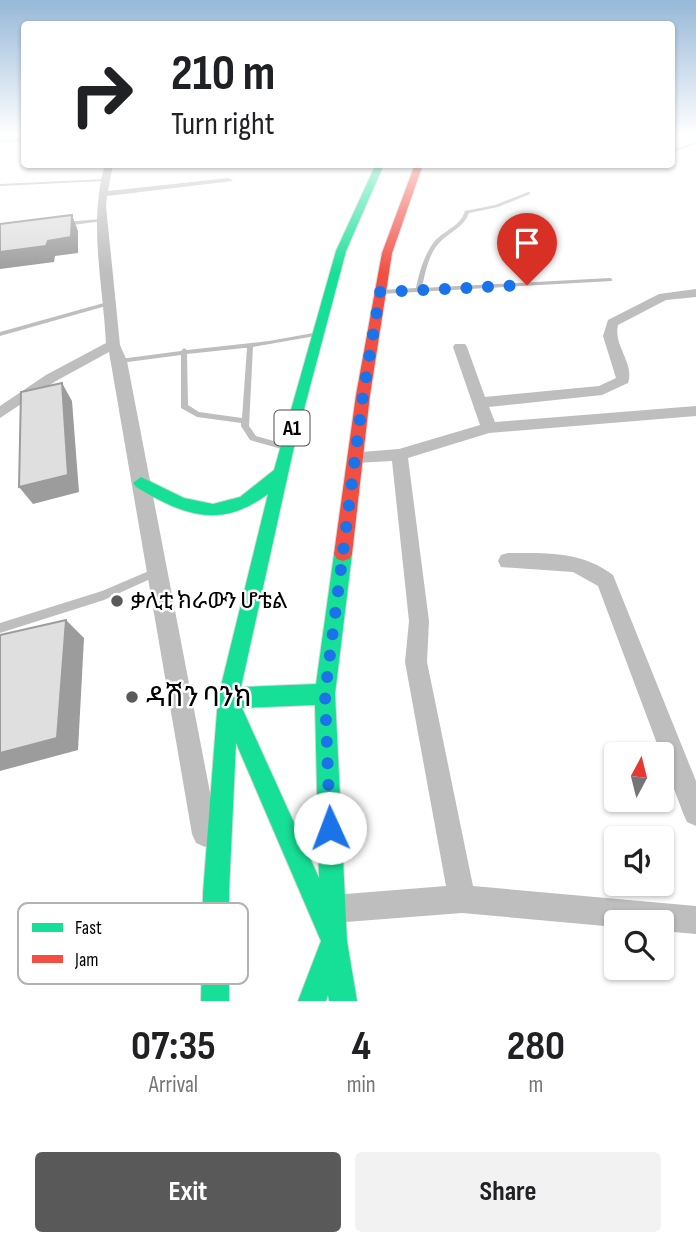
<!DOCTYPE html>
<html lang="en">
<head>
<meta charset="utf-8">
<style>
  body { margin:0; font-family:"Sofia Sans Condensed","Noto Sans Ethiopic",sans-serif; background:#f2f2f2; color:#202124; height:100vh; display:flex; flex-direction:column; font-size:26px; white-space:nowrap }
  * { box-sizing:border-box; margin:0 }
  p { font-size:23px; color:#757577 }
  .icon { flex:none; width:38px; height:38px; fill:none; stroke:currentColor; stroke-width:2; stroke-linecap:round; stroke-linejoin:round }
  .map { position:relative; height:1001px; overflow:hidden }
  .drawer { display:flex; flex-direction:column; background:#fff; flex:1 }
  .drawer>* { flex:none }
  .guide { position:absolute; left:21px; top:21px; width:654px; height:147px; border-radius:7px; box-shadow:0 2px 5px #0004; background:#fff; color:#202124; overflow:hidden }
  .needle { width:46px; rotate:7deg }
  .fabs { position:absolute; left:604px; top:742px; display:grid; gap:14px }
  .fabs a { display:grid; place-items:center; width:70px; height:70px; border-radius:7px; background:#fff; box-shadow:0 2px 5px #0004; font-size:35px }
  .pin { position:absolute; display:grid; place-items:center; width:60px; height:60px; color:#fff; margin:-72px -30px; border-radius:50% 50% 50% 0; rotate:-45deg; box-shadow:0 0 7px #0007 }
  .pin .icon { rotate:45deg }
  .me { position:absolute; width:77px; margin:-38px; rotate:358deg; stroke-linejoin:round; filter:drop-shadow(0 0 5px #0008) }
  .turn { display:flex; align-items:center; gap:24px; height:147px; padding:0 35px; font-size:32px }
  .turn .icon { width:91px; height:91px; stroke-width:2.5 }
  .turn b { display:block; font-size:49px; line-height:60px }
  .eta { display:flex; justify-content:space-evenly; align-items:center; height:119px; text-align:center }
  .eta b { font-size:42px; font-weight:700; line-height:49px }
  .cta { display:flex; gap:14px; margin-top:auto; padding:14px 35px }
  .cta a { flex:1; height:80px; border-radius:7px; background:#595959; color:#fff; font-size:28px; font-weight:700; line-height:80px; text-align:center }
  .cta a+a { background:#f2f2f2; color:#202124 }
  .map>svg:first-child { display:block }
</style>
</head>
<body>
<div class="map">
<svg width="696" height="1001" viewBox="0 0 696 1001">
  <rect width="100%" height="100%" fill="#fff"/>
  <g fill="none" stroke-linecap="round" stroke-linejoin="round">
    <!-- fast casing -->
    <g stroke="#dbdbdb" stroke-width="2">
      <path id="fast" d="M376,164H384L346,251L294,447L241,687L316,684L334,554L337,549L343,547L349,549L352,554L335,694L347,941L357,1001H329L328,995L326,1001H298L321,941L236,743L229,893V1001H201L203,893L218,698L268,494C220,530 183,515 136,487L133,483L141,477L184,498L213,504L240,497L274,470L336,251ZM315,705L319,878L242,708Z"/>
    </g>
    <!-- jam casing -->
    <g stroke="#dbdbdb" stroke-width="2">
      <polygon id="jam" points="415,164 423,164 392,253 370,395 352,554 349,559 343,561 337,559 334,554 356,395 382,253"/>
    </g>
    <!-- lane -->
    <g fill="#bebebe" fill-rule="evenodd">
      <polygon points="696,142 696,144 672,152 672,150"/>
      <polygon points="106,179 104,181 0,186 0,184"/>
      <path d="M528,192H530V194L498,207L469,213C464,227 451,231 441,241C429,252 425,273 422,288L610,278L612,279V281L381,294L378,292L381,290L416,288C419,273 424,255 434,242C444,230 460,227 465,211L495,205Z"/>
      <polygon points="101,219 103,220 103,221 65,226 62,224 65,222"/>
      <polygon points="111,301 114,303 113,304 0,336 0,332"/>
      <path d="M319,332L322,334L321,335L253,347L249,426L256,436L288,445L289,447L285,450L250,440L241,426V423L197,417L181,408V355L120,363L117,361L120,359L181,351L184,348L187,350L269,341ZM244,348H247L242,418L199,412L188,405L187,354Z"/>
      <polygon points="156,568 159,569 161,572 159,575 104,600 0,633 0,623 102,591"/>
    </g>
    <!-- street -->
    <g fill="#bebebe" fill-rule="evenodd">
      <rect x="0" y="138" width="24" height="4"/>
      <path d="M105,164H113L108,191L229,178L233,181L107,196L106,206L120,345L127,361L218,834L214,843L205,847L196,843L192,834L109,352L56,381L0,418V406L46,375L106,343C103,283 88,224 105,164Z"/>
      <path d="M696,289V297L666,300L618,325C613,346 635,363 628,383L602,395L489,407L495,422L696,406V416L489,433L408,458L429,621L427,662L473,886L696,906V934L662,931V922H616V927L462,913L333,923L323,919L319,909L323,899L333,895L446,886L405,662L409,621L392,461L355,463L347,457L349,453L399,449L480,425L453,347L455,344H465L467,347L485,397L599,386L616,378L603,336L608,320L659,294Z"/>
      <path d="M508,553C545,553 582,551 613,575L696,781V826L687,822L683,813L598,586L573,572L501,567L498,561L501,555Z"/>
    </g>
    <!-- fast -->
    <use href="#fast" fill="#16e098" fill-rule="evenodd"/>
    <!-- jam -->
    <use href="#jam" fill="#f24e42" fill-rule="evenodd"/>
  </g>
  <!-- wall -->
  <rect fill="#c0c0c0" x="0" y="134" width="24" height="4"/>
  <!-- shaded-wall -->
  <g fill="#9c9c9c">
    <polygon points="72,215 78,231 78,253 55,256 54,262 0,269 0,252 48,241"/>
    <polygon points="62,383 72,401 79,492 33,504 19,487"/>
    <polygon points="66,620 84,638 78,750 0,771 0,753"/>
  </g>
  <!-- building -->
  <g fill="#dfdfdf" stroke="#9c9c9c" stroke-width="2">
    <polygon points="72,215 71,237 48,241 46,246 0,252 0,224"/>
    <polygon points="62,383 68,475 19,487 21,392"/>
    <polygon points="66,620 57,738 0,753 0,635"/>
  </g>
  <!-- sky -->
  <linearGradient id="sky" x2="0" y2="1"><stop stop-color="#97b8d8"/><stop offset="0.49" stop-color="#fff"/><stop offset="1" stop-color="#fff" stop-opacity="0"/></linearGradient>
  <rect width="696" height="274" fill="url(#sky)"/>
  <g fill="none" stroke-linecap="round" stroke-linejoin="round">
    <!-- route -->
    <polyline stroke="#1a73e8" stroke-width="12" stroke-dasharray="0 21.6" points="330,828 325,694 363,395 380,292 527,285"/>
  </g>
  <!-- markers -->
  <g fill="#595959" stroke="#fff" stroke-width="2.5">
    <circle cx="117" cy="601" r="7"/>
    <circle cx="132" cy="697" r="7"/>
  </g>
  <g text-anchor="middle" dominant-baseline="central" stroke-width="5" stroke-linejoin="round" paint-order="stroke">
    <!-- shield labels -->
    <rect fill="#fff" stroke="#4c4c4c" stroke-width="2" x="274.5" y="410.5" width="35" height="35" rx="5"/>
    <g font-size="21" font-weight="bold" fill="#000">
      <text x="292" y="428">A1</text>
    </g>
    <!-- poi labels -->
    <g font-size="23" fill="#000" stroke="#fff" text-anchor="start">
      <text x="131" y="601">ቃሊቲ ክራውን ሆቴል</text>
    </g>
    <!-- near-poi labels -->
    <g font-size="28" fill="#000" stroke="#fff" text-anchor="start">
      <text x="146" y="697">ዳሽን ባንክ</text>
    </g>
  </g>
  <!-- legend -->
  <rect x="18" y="903" width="230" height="81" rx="10" fill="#fff" stroke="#b2b2b2" stroke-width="2"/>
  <rect x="32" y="923" width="31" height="9" fill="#16e098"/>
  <rect x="32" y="955" width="31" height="8" fill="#f24e42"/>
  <g font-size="19" fill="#000">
    <text x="75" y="934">Fast</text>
    <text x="75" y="966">Jam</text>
  </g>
</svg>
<div class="fabs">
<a><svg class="needle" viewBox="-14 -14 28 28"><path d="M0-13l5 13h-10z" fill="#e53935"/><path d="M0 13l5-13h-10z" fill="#757577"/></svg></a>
<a><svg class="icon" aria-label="sound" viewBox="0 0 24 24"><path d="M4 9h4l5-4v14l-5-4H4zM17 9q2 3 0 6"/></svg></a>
<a><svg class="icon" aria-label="search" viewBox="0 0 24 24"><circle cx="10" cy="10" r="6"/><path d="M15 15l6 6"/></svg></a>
</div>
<div class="pin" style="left:527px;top:285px;background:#d93025"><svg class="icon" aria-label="arrive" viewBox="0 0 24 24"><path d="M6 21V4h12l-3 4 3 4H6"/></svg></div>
<svg class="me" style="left:330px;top:828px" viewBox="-20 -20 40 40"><circle r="19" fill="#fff"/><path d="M0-13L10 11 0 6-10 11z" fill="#1a73e8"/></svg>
<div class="guide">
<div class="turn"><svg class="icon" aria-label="right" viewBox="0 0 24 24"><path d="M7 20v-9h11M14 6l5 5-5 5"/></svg><div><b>210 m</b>Turn right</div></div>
</div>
</div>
<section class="drawer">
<div class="eta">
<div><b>07:35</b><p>Arrival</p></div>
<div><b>4</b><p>min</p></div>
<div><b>280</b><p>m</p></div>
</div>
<div class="cta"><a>Exit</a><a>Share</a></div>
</section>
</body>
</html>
